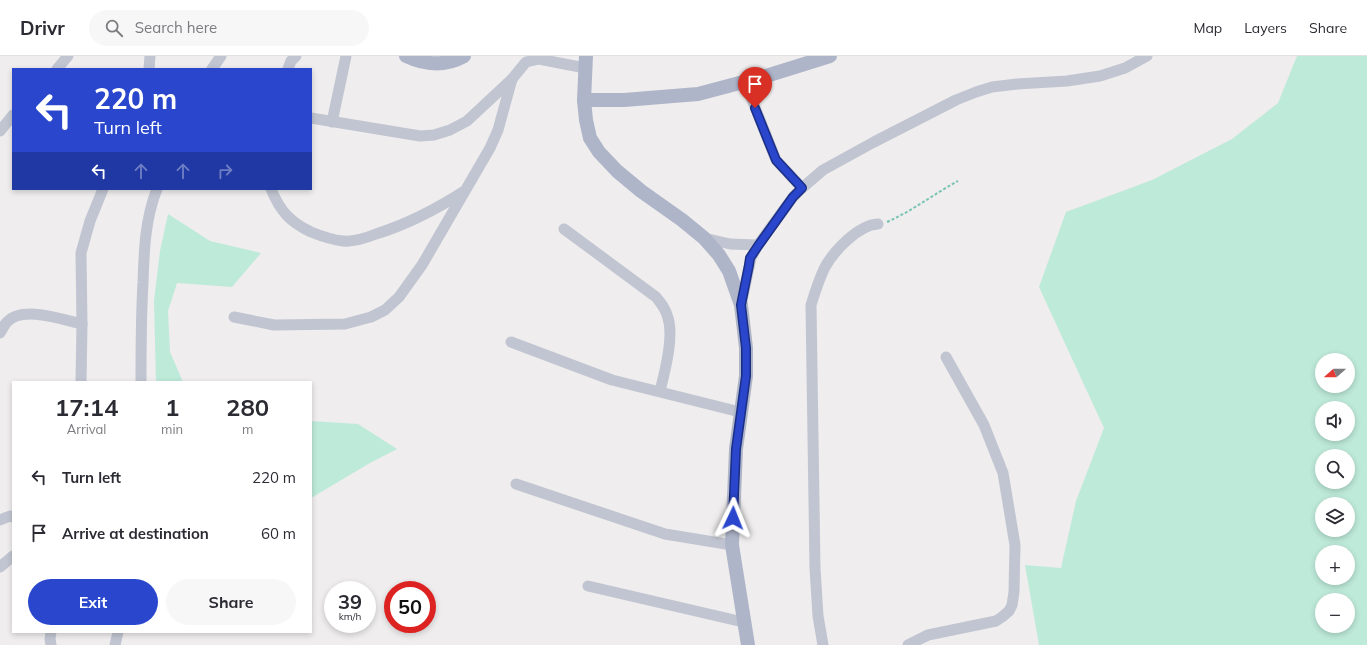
<!DOCTYPE html>
<html lang="en">
<head>
<meta charset="utf-8">
<style>
  body { margin:0; font-family:Mulish,sans-serif; background:#f7f7f7; color:#2b2b33; height:100vh; display:flex; flex-direction:column; font-size:15px; white-space:nowrap }
  * { box-sizing:border-box; margin:0 }
  p { font-size:13px; color:#7c7c81 }
  .icon { flex:none; width:22px; height:22px; fill:none; stroke:currentColor; stroke-width:2; stroke-linecap:round; stroke-linejoin:round }
  .map { position:relative; flex:1; overflow:hidden }
  .panel { position:absolute; left:12px; top:325px; width:300px; height:252px; display:flex; flex-direction:column; background:#fff; border-radius:0px; box-shadow:0 2px 6px #0003 }
  .panel>* { flex:none }
  .hud { position:absolute; left:12px; top:12px; width:300px; height:122px; border-radius:0px; box-shadow:0 2px 6px #0003; background:#2946cc; color:#fff; overflow:hidden }
  .needle { width:26px; rotate:249deg }
  .controls { position:absolute; left:1315px; top:297px; display:grid; gap:8px }
  .controls a { display:grid; place-items:center; width:40px; height:40px; border-radius:50%; background:#fff; box-shadow:0 2px 6px #0003; font-size:20px }
  .speed { position:absolute; left:324px; top:525px; display:flex; gap:8px; font-size:20px; font-weight:700; text-align:center }
  .speed>* { display:grid; place-content:center; width:52px; height:52px; border-radius:50%; background:#fff; box-shadow:0 2px 6px #0003; line-height:1 }
  .speed small { font-size:10px; font-weight:400 }
  .speed .limit { border:6px solid #d22; background:#fff; color:#111 }
  .pin { position:absolute; display:grid; place-items:center; width:34px; height:34px; color:#fff; margin:-41px -17px; border-radius:50% 50% 50% 0; rotate:-45deg; box-shadow:0 0 4px #0007 }
  .pin .icon { rotate:45deg }
  .me { position:absolute; width:44px; margin:-22px; rotate:2deg; stroke-linejoin:round; filter:drop-shadow(0 0 3px #0008) }
  .turn { display:flex; align-items:center; gap:14px; height:84px; padding:0 16px; font-size:18px }
  .turn .icon { width:52px; height:52px; stroke-width:2.5 }
  .turn b { display:block; font-size:28px; line-height:34px }
  .lanes { display:flex; align-items:center; height:38px; padding:0 16px; background:#0003; justify-content:center; gap:20px; direction:ltr }
  .lanes .off { opacity:.35 }
  .eta { display:flex; justify-content:space-evenly; align-items:center; height:68px; text-align:center }
  .eta b { font-size:24px; font-weight:700; line-height:28px }
  .primary-button { display:flex; gap:8px; margin-top:auto; padding:8px 16px }
  .primary-button a { flex:1; height:46px; border-radius:24px; background:#2946cc; color:#fff; font-size:16px; font-weight:700; line-height:46px; text-align:center }
  .primary-button a+a { background:#f7f7f7; color:#2b2b33 }
  ul { padding:0; list-style:none }
  li { display:flex; align-items:center; gap:12px; height:56px; padding:0 16px }
  li div { flex:1 }
  li b { display:block; font-size:15px }
  li em { font-style:normal }
  header { display:flex; align-items:center; gap:24px; box-sizing:border-box; height:56px; padding:0 20px; background:#fff; border-bottom:1px solid #e1e1e2 }
  header strong { font-size:19px }
  nav { display:flex; gap:22px; margin-inline-start:auto; font-size:14px }
  .search { width:280px; height:36px; background:#f7f7f7; display:flex; align-items:center; gap:10px; box-sizing:border-box; padding:0 14px; border-radius:22px; color:#7c7c81; font-size:15px }
  .map>svg:first-child { display:block }
</style>
</head>
<body>
<header>
<strong>Drivr</strong>
<div class="search"><svg class="icon" aria-label="search" viewBox="0 0 24 24"><circle cx="10" cy="10" r="6"/><path d="M15 15l6 6"/></svg>Search here</div>
<nav><a>Map</a><a>Layers</a><a>Share</a></nav>
</header>
<div class="map">
<svg width="1367" height="589" viewBox="0 0 1367 589">
  <rect width="100%" height="100%" fill="#efeded"/>
  <!-- green -->
  <g fill="#beeada" fill-rule="evenodd">
    <path d="M1297,0H1367V589H1039L1025,509L1061,512L1076,445L1104,372L1039,231L1066,156L1152,124L1232,83L1278,47ZM1322,304H1348V330H1322ZM1322,352H1348V378H1322ZM1322,400H1348V426H1322ZM1322,448H1348V474H1322ZM1322,496H1348V522H1322ZM1322,544H1348V570H1322Z"/>
    <polygon points="168,158 210,185 261,197 232,231 177,227 168,255 170,296 183,326 156,326 154,245 160,195"/>
    <polygon points="311,365 358,368 397,393 370,407 311,442"/>
  </g>
  <g fill="none" stroke-linecap="round" stroke-linejoin="round">
    <!-- path -->
    <path stroke="#7ac4b3" stroke-width="2" stroke-dasharray="3 2" stroke-linecap="butt" d="M887,166C912,155 934,138 958,125"/>
    <!-- minor -->
    <g stroke="#c1c5d1" stroke-width="11">
      <polyline points="57,13 68,0"/>
      <polyline points="149,13 150,0"/>
      <polyline points="212,13 221,0"/>
      <polyline points="288,13 291,5 296,0"/>
      <polyline points="745,26 776,104 802,132"/>
      <polyline points="311,62 420,80 434,79 450,74 467,65 512,23 526,6 539,3 585,12"/>
      <polyline points="332,66 346,0"/>
      <polyline points="0,75 13,59"/>
      <path d="M271,133C280,155 290,166 311,176C321,180 333,184 343,185C354,186 366,182 376,178C408,168 435,154 463,136"/>
      <path d="M564,173L656,241C661,247 666,253 668,262C674,281 665,315 660,335"/>
      <polyline points="704,182 730,188 758,189"/>
      <polyline points="741,249 751,202 758,189 793,141 802,132 823,114 874,86 956,44 976,36 992,31 1017,28 1067,25 1100,20 1125,12 1147,0"/>
      <polyline points="234,261 274,269 345,268 371,261 385,254 399,241 422,209 490,92 498,74 512,23"/>
      <path d="M0,277C2,274 4,269 7,266C22,249 63,264 82,268"/>
      <polyline points="511,286 612,324 740,356"/>
      <polyline points="81,326 82,268 81,197 90,165 103,133"/>
      <path d="M141,326C141,293 141,260 143,227C144,195 145,163 157,133"/>
      <polyline points="516,428 665,478 732,489"/>
      <polyline points="0,464 10,460 13,461"/>
      <polyline points="0,511 13,500"/>
      <polyline points="588,530 743,566"/>
      <polyline points="51,576 50,583 51,589"/>
      <polyline points="115,589 118,576"/>
      <path d="M823,589L818,560L815,512L811,249C815,236 819,223 825,211C834,195 858,169 878,168"/>
      <polyline points="908,589 928,579 996,565 1002,561 1009,555 1012,549 1014,536 1015,489 1003,417 984,369 946,301"/>
    </g>
    <!-- major -->
    <g stroke="#aeb5c9" stroke-width="14">
      <path d="M406,0C425,9 444,11 464,0"/>
      <polyline points="586,0 584,44 586,64 590,82 599,96 617,115 641,135 682,164 704,182 719,199 729,215 741,249 746,292 746,320 736,393 732,489 748,589"/>
      <polyline points="584,44 624,44 698,38 766,20 830,0"/>
    </g>
  </g>
  <g fill="none" stroke-linecap="round" stroke-linejoin="round">
    <!-- route casing -->
    <g stroke="#1b2e85" stroke-width="10">
      <polyline id="route" points="733,462 736,393 746,320 746,292 741,249 749,209 750,202 758,190 793,141 802,132 776,104 755,52"/>
    </g>
    <!-- route -->
    <use href="#route" stroke="#2946cc" stroke-width="7"/>
  </g>
</svg>
<div class="controls">
<a><svg class="needle" viewBox="-14 -14 28 28"><path d="M0-13l5 13h-10z" fill="#e53935"/><path d="M0 13l5-13h-10z" fill="#7c7c81"/></svg></a>
<a><svg class="icon" aria-label="sound" viewBox="0 0 24 24"><path d="M4 9h4l5-4v14l-5-4H4zM17 9q2 3 0 6"/></svg></a>
<a><svg class="icon" aria-label="search" viewBox="0 0 24 24"><circle cx="10" cy="10" r="6"/><path d="M15 15l6 6"/></svg></a>
<a><svg class="icon" aria-label="layers" viewBox="0 0 24 24"><path d="M12 4l9 5-9 5-9-5zM3 14l9 5 9-5"/></svg></a>
<a>+</a>
<a>−</a>
</div>
<div class="speed"><div>39<small>km/h</small></div><div class="limit">50</div></div>
<div class="pin" style="left:755px;top:52px;background:#d93025"><svg class="icon" aria-label="arrive" viewBox="0 0 24 24"><path d="M6 21V4h12l-3 4 3 4H6"/></svg></div>
<svg class="me" style="left:733px;top:462px" viewBox="-20 -20 40 40"><path d="M0-17L14 15 0 8-14 15z" fill="#2946cc" stroke="#fff" stroke-width="4"/></svg>
<div class="hud">
<div class="turn"><svg class="icon" aria-label="left" viewBox="0 0 24 24"><path d="M17 20v-9H6M10 6l-5 5 5 5"/></svg><div><b>220 m</b>Turn left</div></div>
<div class="lanes"><svg class="icon" aria-label="left" viewBox="0 0 24 24"><path d="M17 20v-9H6M10 6l-5 5 5 5"/></svg><svg class="icon off" aria-label="ahead" viewBox="0 0 24 24"><path d="M12 20V5M6 11l6-6 6 6"/></svg><svg class="icon off" aria-label="ahead" viewBox="0 0 24 24"><path d="M12 20V5M6 11l6-6 6 6"/></svg><svg class="icon off" aria-label="right" viewBox="0 0 24 24"><path d="M7 20v-9h11M14 6l5 5-5 5"/></svg></div>
</div>
<section class="panel">
<div class="eta">
<div><b>17:14</b><p>Arrival</p></div>
<div><b>1</b><p>min</p></div>
<div><b>280</b><p>m</p></div>
</div>
<ul>
<li><svg class="icon" aria-label="left" viewBox="0 0 24 24"><path d="M17 20v-9H6M10 6l-5 5 5 5"/></svg><div><b>Turn left</b></div><em>220 m</em></li>
<li><svg class="icon" aria-label="arrive" viewBox="0 0 24 24"><path d="M6 21V4h12l-3 4 3 4H6"/></svg><div><b>Arrive at destination</b></div><em>60 m</em></li>
</ul>
<div class="primary-button"><a>Exit</a><a>Share</a></div>
</section>
</div>
</body>
</html>
